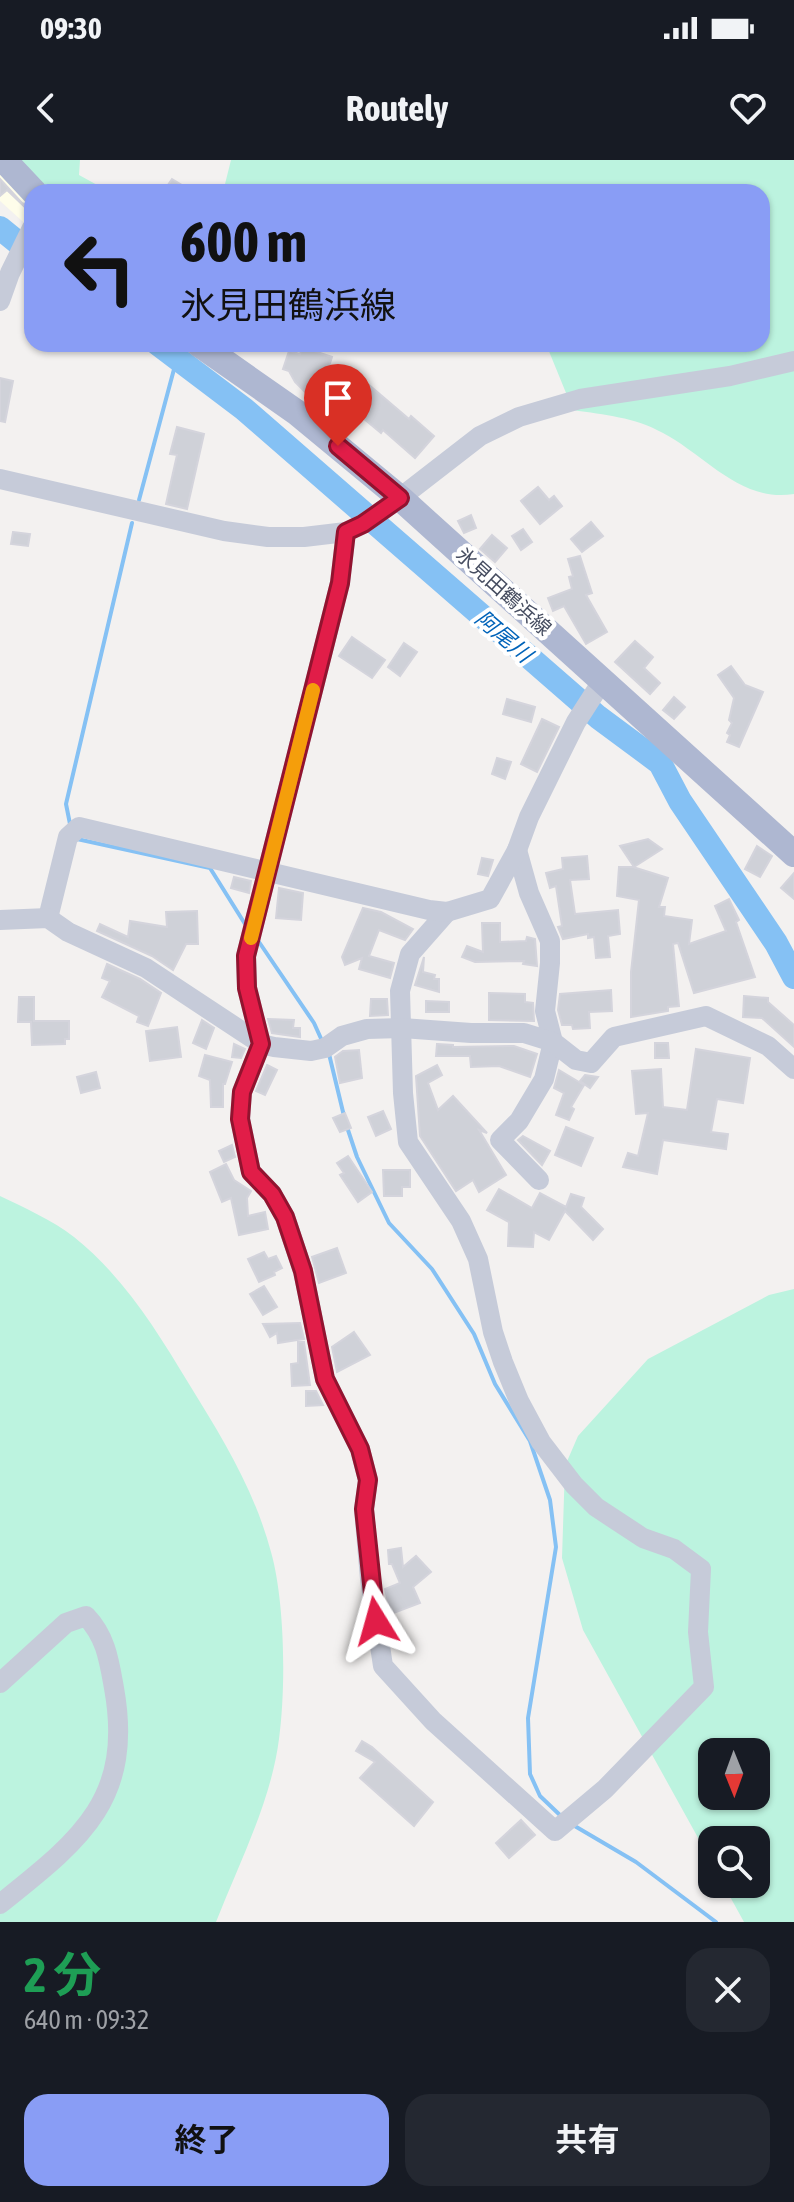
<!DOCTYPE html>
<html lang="ja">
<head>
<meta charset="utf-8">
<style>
  body { margin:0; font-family:"Asap Condensed","Noto Sans JP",sans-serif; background:#242831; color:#f1f3f6; height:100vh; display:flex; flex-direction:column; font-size:30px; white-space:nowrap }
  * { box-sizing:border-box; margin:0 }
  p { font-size:26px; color:#9ea1a6 }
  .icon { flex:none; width:44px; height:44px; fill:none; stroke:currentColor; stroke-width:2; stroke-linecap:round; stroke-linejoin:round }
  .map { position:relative; height:1762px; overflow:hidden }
  .sheet { display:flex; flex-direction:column; background:#171b24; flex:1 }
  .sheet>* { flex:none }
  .hud { position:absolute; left:24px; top:24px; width:746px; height:168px; border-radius:24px; box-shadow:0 2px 6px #0004; background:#899df5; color:#111; overflow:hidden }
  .needle { width:52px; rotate:179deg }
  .fabs { position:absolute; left:698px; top:1578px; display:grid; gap:16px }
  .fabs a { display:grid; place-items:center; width:72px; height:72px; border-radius:16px; background:#171b24; box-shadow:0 2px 6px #0004; font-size:40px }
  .pin { position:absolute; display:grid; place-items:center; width:68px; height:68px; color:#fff; margin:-82px -34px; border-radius:50% 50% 50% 0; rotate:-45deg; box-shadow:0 0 8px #0007 }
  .pin .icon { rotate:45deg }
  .me { position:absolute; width:88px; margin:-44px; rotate:352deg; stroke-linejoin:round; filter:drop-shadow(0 0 6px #0008) }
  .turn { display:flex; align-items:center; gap:28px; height:168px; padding:0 24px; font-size:36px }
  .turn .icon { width:104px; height:104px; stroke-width:2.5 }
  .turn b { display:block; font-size:56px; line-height:68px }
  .round { display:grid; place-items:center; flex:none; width:84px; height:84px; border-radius:24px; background:#242831 }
  .summary { display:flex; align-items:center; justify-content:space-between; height:136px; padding:0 24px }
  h1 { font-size:48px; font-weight:700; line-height:60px; color:#1e9e55 }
  .cta { display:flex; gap:16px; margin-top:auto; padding:16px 24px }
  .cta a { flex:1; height:92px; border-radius:24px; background:#899df5; color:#111; font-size:32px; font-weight:700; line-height:92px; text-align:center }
  .cta a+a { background:#242831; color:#f1f3f6 }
  .status { display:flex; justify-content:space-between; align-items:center; height:56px; padding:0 40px; background:#171b24; direction:ltr }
  .status svg { height:22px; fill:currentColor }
  header { display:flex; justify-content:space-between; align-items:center; height:104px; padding:0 24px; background:#171b24; font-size:36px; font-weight:700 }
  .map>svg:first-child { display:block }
</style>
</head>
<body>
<div class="status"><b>09:30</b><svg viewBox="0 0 49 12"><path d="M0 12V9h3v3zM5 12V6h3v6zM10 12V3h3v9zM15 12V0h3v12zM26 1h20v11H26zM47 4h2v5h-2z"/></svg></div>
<header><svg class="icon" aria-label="back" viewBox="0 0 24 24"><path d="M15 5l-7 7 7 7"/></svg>Routely<svg class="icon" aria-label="heart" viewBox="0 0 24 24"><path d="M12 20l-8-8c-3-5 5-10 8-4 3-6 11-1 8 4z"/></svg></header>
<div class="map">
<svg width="794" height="1762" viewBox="0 0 794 1762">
  <rect width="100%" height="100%" fill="#f3f1f0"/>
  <!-- commercial -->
  <polygon fill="#fefdea" points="0,7 32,41 32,70 0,41"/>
  <!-- green -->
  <g fill="#bcf3df" fill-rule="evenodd">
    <polygon points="13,0 80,0 79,15 110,32 43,32"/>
    <path d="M231,0H794V334C741,343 705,295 663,273C634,257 605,255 573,250L546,184H762V32H223Z"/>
    <path d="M0,1036C25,1048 52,1060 74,1077C124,1117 157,1171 189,1224C223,1279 254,1329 271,1392C285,1441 286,1528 279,1579C271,1642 239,1703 216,1762H0Z"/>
    <path d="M794,1129V1762H744L723,1724H756V1680H712V1703L583,1470L562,1398L565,1306L578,1276L648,1199L769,1135ZM712,1592H756V1636H712Z"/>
  </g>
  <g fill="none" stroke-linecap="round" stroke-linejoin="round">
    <!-- stream -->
    <g stroke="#85c1f4" stroke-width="4">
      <polyline points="139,340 177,198"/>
      <polyline points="70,664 66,644 132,363"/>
      <polyline points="77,679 210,708 245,764"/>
      <polyline points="259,782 314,863 323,883"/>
      <polyline points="329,894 344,956"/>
      <polyline points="346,964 357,997 389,1063 432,1109 474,1174 495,1224 530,1281 550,1340 556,1387 528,1558 530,1614 540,1636 562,1657"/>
      <polyline points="573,1665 636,1702 716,1762"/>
    </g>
    <!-- river -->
    <g stroke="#85c1f4" stroke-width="24">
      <polyline points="0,68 32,94"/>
      <polyline points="158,184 244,249 598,557 660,603 680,641 776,783 794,817"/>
    </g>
  </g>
  <!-- building -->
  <g fill="#cfd1d8" stroke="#d4d4dc" stroke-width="2">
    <polygon points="0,19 22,43 32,48 32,54 7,30 0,36"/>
    <polygon points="172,19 182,25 178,32 163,32"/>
    <polygon points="302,187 332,197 317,244 295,222 289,211 283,209 289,191 300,194"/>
    <polygon points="0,218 13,221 5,262 0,261"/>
    <polygon points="343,220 361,235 369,225 409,259 411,256 434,276 415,298 383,270 381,273 346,244 332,259 318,245"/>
    <polygon points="177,267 204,274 187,349 166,344 177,295 170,294"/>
    <polygon points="538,327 549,340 554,336 562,346 540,364 521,341"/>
    <polygon points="471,355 476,368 464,373 458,361"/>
    <polygon points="591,362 603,376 582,392 571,379"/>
    <polygon points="523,369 532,382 521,390 512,376"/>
    <polygon points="13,372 30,374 28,386 11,384"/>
    <polygon points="492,375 507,388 495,402 480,389"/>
    <polygon points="580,396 592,433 586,435 607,472 586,484 564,446 553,451 548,438 572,429 569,417 573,416 568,399"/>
    <polygon points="352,477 385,500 372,518 339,496"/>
    <polygon points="635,481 653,497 644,508 660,523 650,534 615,502"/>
    <polygon points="404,483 417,492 400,516 388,507"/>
    <polygon points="731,506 745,525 763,532 739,587 727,582 730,575 727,573 732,563 729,560 734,538 718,515"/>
    <polygon points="674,537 685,547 674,559 663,550"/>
    <polygon points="507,539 535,547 531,562 503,554"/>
    <polygon points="542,559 559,567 537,612 521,604"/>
    <polygon points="497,598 511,602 505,619 492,614"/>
    <polygon points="648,679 662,689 634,707 620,686"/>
    <polygon points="757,686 772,696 760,717 745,709"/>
    <polygon points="587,696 589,719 570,720 575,754 618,750 620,774 608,776 610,797 596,798 594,777 588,778 588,774 563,779 558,767 562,766 556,726 550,728 546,713 563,709 562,698"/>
    <polygon points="482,698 493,700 488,716 478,714"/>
    <polygon points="619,707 633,707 668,718 659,747 665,747 664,756 692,760 689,784 726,771 715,746 729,739 739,760 736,762 755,817 694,833 678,783 673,784 679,846 668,847 668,851 631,857 631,812 639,740 617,736"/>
    <polygon points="794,713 794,739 781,728"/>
    <polygon points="234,717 251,721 249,733 231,728"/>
    <polygon points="279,728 303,733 301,760 276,758"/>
    <polygon points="363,748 381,752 413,769 405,780 379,770 369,796 394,803 390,818 359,809 362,798 345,805 342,797"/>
    <polygon points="197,751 198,784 186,784 173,810 152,796 97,771 100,764 128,777 130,761 167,767 166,752"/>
    <polygon points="482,763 500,763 500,782 526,781 527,777 535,779 537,806 523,804 524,801 475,802 462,797 467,786 483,792"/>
    <polygon points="424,797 423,812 435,815 434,819 439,819 439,832 415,825"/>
    <polygon points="107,804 140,819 161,833 148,866 137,862 139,856 102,837 110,821 102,818"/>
    <polygon points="611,830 612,851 589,852 590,868 573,869 572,865 562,865 558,850 560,834"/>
    <polygon points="489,833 525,834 525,842 533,843 534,861 489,860"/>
    <polygon points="744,836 768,838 768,842 794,865 794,887 762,858 743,857"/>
    <polygon points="19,837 34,837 34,861 69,861 69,879 65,879 65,884 32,885 31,862 18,862"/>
    <polygon points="371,839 387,839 388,855 370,856"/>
    <polygon points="426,841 449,842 449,852 426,852"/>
    <polygon points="268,859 294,860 293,868 300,868 300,877 272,873"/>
    <polygon points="202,860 214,868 206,889 193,883"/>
    <polygon points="177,867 181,897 150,901 146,871"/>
    <polygon points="655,883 668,883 669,898 655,898"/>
    <polygon points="234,884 245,889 241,898 232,897"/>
    <polygon points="437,884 453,885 453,887 514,886 537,894 530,917 499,906 471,907 470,896 436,896"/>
    <polygon points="696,889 750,898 743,943 717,939 711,972 728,974 726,989 663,980 657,1014 623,1007 628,993 638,996 648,953 636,954 632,911 661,909 663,947 687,950"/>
    <polygon points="359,890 362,918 340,923 335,897 343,891"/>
    <polygon points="205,895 232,902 225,924 223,924 223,947 211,947 210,920 199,916"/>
    <polygon points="267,905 277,910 265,935 256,931"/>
    <polygon points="437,905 442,915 428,923 438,950 453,936 487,973 479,970 506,1015 479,1032 473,1020 456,1031 420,976 416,916"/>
    <polygon points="559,910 584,925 571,947 574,949 569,960 556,955 564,933 554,928"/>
    <polygon points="96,912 100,928 81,933 77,917"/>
    <polygon points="585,915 598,917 590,928 580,921"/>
    <polygon points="383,951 391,969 376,976 368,957"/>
    <polygon points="345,953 351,968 340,972 333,958"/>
    <polygon points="566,967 593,978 581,1006 555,995"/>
    <polygon points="523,976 550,991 542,1005 518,980"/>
    <polygon points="232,985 235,997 224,1002 219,991"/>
    <polygon points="348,996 372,1032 358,1042 340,1015 344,1013 337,1003"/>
    <polygon points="226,1004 234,1020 251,1031 247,1038 248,1056 265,1052 268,1069 239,1075 231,1038 222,1042 210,1012"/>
    <polygon points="383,1010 410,1010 410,1027 402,1027 402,1036 384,1036"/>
    <polygon points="499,1029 532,1048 540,1033 566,1047 571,1034 584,1038 581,1047 603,1069 593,1080 565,1051 549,1080 534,1072 533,1087 508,1086 509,1062 487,1050"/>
    <polygon points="337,1088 346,1113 319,1123 312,1097"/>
    <polygon points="264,1092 268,1099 276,1096 282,1108 274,1112 275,1115 259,1122 248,1099"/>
    <polygon points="264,1126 277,1147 263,1155 250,1134"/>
    <polygon points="300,1163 304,1179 278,1183 277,1173 270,1177 263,1164"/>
    <polygon points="354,1172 370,1195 337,1212 332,1187"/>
    <polygon points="298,1182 304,1182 310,1225 292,1226 291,1204 298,1203"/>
    <polygon points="306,1231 316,1231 323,1245 306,1246"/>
    <polygon points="401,1388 403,1407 416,1396 431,1412 413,1427 420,1443 391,1454 385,1429 400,1423 392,1404 389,1404 388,1390"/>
    <polygon points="362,1581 372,1587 433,1642 414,1666 360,1618 375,1602 356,1591"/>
    <polygon points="521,1660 535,1675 509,1698 496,1683"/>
  </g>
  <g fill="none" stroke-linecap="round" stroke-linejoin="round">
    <!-- minor -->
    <g stroke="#c6cbd9" stroke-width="20">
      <polyline points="0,141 10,113 32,68"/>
      <polyline points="0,319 224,371 268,377 304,377 346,372 363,364 400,338 480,276 519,257 580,239 730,216 794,201"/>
      <polyline points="346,372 340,423 246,796 247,828 261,884 242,932 240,959 251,1012 272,1034 285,1057 303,1111 325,1219 360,1289 368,1320 364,1349 370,1419 383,1506 433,1561 555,1671 605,1629 704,1527 698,1472 701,1409 674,1389 643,1378 596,1347 574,1325 541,1282 519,1241 503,1202 493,1172 478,1099 461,1061 408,982 403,933 400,831 410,794 447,752"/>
      <polyline points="517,690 529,733 550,781 550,803 545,851 553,882 544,919 519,961 500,980 539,1020"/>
      <polyline points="48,758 68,677 79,667 429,750 447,752 490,739 517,690 529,657 576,562 603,520"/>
      <polyline points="0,760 48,758 68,772 146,808 261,884 274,887 311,891 325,888 342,876 367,869 402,868 471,873 524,873 553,882 576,900 591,903 614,877 706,856 768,886 794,909"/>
      <path d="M0,1523L66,1463L86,1456C106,1477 109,1500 114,1528C134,1640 80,1680 0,1744"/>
    </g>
    <!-- major -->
    <g stroke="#aeb7d1" stroke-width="26">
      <polyline points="4,0 34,32"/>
      <polyline points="199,184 296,252 400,338 794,694"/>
    </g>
  </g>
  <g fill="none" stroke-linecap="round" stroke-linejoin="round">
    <!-- route casing -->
    <g stroke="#92132f" stroke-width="20">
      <polyline id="route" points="338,286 400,338 363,364 346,372 340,423 246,796 247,828 261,884 242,932 240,959 251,1012 272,1034 285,1057 303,1111 325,1219 360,1289 368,1320 364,1349 376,1461"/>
    </g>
    <!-- route -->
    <use href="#route" stroke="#e11d48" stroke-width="14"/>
    <!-- slow -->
    <polyline stroke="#f59e0b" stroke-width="14" points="251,778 313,530"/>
  </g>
  <g text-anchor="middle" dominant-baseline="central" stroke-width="8" stroke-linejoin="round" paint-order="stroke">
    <!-- street labels -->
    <g font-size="20" fill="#464d60" stroke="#fff">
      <text transform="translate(504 431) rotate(42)">氷見田鶴浜線</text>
    </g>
    <!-- water labels -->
    <g font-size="22" font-style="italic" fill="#0063b9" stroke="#fff">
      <text transform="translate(504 476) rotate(41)">阿尾川</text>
    </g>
  </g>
</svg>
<div class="fabs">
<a><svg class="needle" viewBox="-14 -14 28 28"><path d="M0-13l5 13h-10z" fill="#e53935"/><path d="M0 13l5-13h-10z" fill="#9ea1a6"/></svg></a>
<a><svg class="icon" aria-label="search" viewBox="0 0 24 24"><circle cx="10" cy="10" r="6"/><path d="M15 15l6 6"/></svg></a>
</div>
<div class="pin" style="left:338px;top:286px;background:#d93025"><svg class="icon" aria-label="arrive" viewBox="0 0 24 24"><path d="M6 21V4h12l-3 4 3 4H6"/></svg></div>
<svg class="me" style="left:376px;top:1461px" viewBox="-20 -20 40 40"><path d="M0-17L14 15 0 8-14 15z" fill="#e11d48" stroke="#fff" stroke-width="4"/></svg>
<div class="hud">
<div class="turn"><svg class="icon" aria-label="left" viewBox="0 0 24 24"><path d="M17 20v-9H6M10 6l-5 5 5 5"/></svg><div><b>600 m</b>氷見田鶴浜線</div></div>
</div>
</div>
<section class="sheet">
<div class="summary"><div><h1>2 分</h1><p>640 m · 09:32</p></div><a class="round"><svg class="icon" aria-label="close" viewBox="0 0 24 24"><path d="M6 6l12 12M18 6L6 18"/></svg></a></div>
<div class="cta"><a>終了</a><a>共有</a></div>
</section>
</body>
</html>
